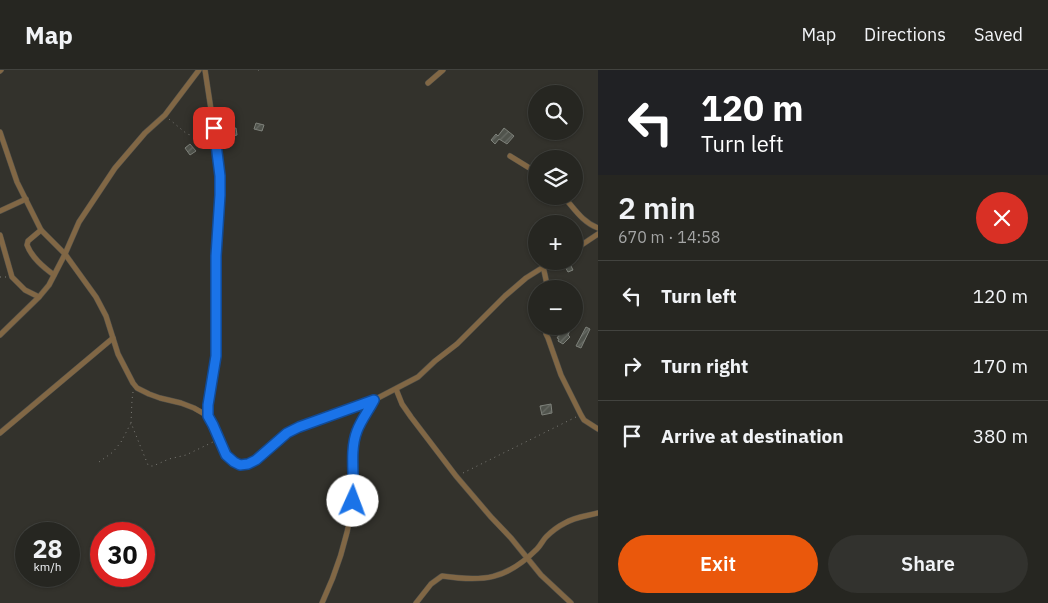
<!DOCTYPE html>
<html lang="en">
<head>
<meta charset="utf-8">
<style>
  body { margin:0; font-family:"IBM Plex Sans",sans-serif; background:#32322e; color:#f1f3f6; height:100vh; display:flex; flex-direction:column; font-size:19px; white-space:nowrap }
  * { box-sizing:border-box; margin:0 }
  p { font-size:16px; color:#a4a5a5 }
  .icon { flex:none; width:28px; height:28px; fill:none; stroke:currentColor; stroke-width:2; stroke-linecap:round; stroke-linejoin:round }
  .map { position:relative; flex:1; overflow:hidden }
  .drawer { display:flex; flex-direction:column; background:#262621; width:450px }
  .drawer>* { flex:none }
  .hud { background:#202124; color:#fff; overflow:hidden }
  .fabs { position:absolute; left:528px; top:15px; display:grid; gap:10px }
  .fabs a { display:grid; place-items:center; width:55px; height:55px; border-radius:50%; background:#262621; box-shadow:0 1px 4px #0004,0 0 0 1px #42433f; font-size:25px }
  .speed { position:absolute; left:15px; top:452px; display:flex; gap:10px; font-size:25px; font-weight:700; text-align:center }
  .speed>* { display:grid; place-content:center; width:65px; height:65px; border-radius:50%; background:#262621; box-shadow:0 1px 4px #0004,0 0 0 1px #42433f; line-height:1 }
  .speed small { font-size:12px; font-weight:400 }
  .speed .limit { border:8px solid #d22; background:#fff; color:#111 }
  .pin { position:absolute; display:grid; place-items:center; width:42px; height:42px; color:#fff; margin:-21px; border-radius:10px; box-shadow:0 2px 8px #0006 }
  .me { position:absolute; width:55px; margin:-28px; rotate:2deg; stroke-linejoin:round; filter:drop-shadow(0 0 4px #0008) }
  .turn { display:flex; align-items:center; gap:18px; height:105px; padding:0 20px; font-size:22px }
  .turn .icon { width:65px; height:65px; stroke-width:2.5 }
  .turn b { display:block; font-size:35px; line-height:42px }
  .round { display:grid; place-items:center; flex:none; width:52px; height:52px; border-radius:26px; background:#32322e }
  .headline { display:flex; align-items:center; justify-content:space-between; height:85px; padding:0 20px }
  h1 { font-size:30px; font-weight:600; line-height:38px }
  .button { display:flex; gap:10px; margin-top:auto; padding:10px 20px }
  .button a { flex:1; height:58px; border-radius:30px; background:#ea580c; color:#fff; font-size:20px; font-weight:600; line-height:58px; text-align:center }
  .button a+a { background:#32322e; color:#f1f3f6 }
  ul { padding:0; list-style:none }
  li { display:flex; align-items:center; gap:15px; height:70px; padding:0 20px; border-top:1px solid #42433f }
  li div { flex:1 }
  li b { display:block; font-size:19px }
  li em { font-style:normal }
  header { display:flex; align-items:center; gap:30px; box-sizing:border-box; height:70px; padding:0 25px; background:#262621; border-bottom:1px solid #42433f }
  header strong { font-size:24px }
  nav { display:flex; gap:28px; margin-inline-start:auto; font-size:18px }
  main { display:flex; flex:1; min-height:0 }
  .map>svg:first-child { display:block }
</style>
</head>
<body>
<header>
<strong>Map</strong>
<nav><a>Map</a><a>Directions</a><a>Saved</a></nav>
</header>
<main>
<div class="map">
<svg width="598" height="533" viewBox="0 0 598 533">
  <defs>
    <pattern id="building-hatch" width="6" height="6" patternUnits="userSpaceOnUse" patternTransform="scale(1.25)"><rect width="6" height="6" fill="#50534c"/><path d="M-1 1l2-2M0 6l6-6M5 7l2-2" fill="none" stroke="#686b65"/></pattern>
  </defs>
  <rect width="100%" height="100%" fill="#33322c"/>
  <!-- building -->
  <g fill="url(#building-hatch)" stroke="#7e817a">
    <polygon points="256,53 264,55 262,61 254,59"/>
    <polygon points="236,58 237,65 230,67 228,59"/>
    <polygon points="504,58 514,66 507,74 499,69 495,74 491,70 496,64 498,66"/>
    <polygon points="190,74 196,81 190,85 185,78"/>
    <polygon points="569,192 573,200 568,202 564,195"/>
    <polygon points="562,256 570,260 568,265 570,267 563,274 558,271 559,269 557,268 559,265 556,264 559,258 561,259"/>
    <polygon points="586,257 590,259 581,278 576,276"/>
    <polygon points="551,334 552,343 542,345 540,336"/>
  </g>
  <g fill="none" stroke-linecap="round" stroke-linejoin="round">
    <!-- minor casing -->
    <g stroke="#51504a" stroke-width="6">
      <g id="minor">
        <polyline points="205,0 219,92 220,125 216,185 216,286 208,335 208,346"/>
        <polyline points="0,1 1,0"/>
        <polyline points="428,13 443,0"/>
        <polyline points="0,62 17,112 41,160 65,184 96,227 106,246 118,284 133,313 137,318 149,324 160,328 181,333 194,338 208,346 226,385 234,392 240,395 248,394 256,390 287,363 299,357 374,330 418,307 435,291 457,274 505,226 526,208 553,191"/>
        <polyline points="510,86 536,102"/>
        <path d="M563,126C574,138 582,152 598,158"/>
        <polyline points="0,141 26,129"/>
        <path d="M41,160L28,171L27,175C32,188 43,197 54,205"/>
        <polyline points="0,165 12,207 25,220 39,227"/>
        <polyline points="574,180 598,164"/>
        <polyline points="543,196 548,219"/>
        <polyline points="547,256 546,264 548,268 561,305 581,345 584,350 598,359"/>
        <polyline points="0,265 39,227 49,215 65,184 79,152 115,98 145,63 165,45 199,0"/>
        <polyline points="396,319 402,334 411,347 456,406 491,447 511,468 541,505 571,533"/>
        <polyline points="0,363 113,268"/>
        <path d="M322,533C338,499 348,468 353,430C356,408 349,381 357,360C361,350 369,340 374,330"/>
        <path d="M416,533L431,514L442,506C483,512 506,510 537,479C541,475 543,470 546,467C551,462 559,456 565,453C575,447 587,446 598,443"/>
      </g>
    </g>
    <!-- path -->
    <g stroke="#7d7c77" stroke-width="1" stroke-dasharray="1 4" stroke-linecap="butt">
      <polyline points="258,0 260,0"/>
      <polyline points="169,49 187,64 209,70"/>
      <polyline points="0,207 6,207"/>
      <polyline points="133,322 132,330 131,353 148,395 151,396 153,396 169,389 186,385 213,372"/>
      <polyline points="99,392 113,382 121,372 131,353"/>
      <polyline points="463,403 576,347"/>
    </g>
    <!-- minor -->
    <use href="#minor" stroke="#816745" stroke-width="5"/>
  </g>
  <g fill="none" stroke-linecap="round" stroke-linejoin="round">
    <!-- route casing -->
    <g stroke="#114b97" stroke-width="12">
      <path id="route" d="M214,58L220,106V125L216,186V286L208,335V346L213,355L226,385L234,392L240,395L248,394L256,390L287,363L299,357L374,330C369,340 361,350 357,361C349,381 355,409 353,431"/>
    </g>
    <!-- route -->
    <use href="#route" stroke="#1a73e8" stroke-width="9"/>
  </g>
</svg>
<div class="fabs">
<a><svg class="icon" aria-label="search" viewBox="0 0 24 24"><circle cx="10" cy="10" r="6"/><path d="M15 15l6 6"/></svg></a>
<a><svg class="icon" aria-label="layers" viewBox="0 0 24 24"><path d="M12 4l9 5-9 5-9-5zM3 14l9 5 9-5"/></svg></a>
<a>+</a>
<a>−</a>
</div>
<div class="speed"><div>28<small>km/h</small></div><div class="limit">30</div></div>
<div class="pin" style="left:214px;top:58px;background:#d93025"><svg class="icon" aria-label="arrive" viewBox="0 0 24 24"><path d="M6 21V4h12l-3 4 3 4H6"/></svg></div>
<svg class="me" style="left:353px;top:431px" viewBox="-20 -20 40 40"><circle r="19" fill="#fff"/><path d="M0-13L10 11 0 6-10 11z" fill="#1a73e8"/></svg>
</div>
<section class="drawer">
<div class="hud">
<div class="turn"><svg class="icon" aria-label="left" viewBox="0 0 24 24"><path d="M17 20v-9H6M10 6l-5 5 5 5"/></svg><div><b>120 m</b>Turn left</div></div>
</div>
<div class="headline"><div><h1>2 min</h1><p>670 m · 14:58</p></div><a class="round" style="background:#d93025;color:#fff"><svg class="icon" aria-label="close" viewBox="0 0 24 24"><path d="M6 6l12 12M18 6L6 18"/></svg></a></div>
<ul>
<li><svg class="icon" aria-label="left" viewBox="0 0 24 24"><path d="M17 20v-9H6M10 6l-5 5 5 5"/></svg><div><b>Turn left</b></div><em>120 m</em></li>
<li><svg class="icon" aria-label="right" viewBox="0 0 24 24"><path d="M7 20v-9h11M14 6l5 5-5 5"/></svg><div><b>Turn right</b></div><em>170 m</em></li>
<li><svg class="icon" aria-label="arrive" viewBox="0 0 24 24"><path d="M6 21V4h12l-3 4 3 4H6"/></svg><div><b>Arrive at destination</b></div><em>380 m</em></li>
</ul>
<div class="button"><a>Exit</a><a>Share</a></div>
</section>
</main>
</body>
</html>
